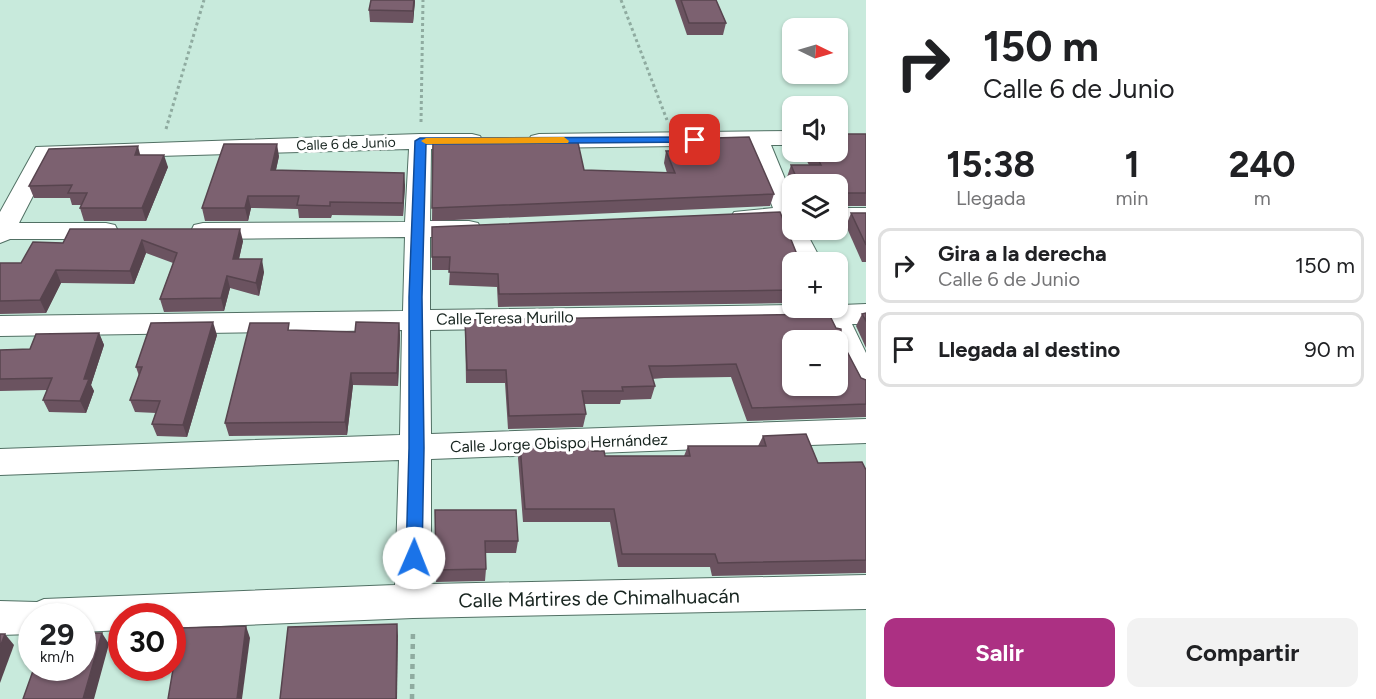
<!DOCTYPE html>
<html lang="es">
<head>
<meta charset="utf-8">
<style>
  body { margin:0; font-family:Figtree,sans-serif; background:#f2f2f2; color:#202124; height:100vh; display:flex; flex-direction:column; font-size:22px; white-space:nowrap }
  * { box-sizing:border-box; margin:0 }
  p { font-size:20px; color:#757577 }
  .icon { flex:none; width:33px; height:33px; fill:none; stroke:currentColor; stroke-width:2; stroke-linecap:round; stroke-linejoin:round }
  .map { position:relative; flex:1; overflow:hidden }
  .details { display:flex; flex-direction:column; background:#fff; width:510px }
  .details>* { flex:none }
  .guide { background:#fff; color:#202124; overflow:hidden }
  .needle { width:39px; rotate:95deg }
  .fabs { position:absolute; left:782px; top:18px; display:grid; gap:12px }
  .fabs a { display:grid; place-items:center; width:66px; height:66px; border-radius:12px; background:#fff; box-shadow:0 2px 4px #0004; font-size:30px }
  .speed { position:absolute; left:18px; top:603px; display:flex; gap:12px; font-size:30px; font-weight:700; text-align:center }
  .speed>* { display:grid; place-content:center; width:78px; height:78px; border-radius:50%; background:#fff; box-shadow:0 2px 4px #0004; line-height:1 }
  .speed small { font-size:15px; font-weight:400 }
  .speed .limit { border:9px solid #d22; background:#fff; color:#111 }
  .pin { position:absolute; display:grid; place-items:center; width:51px; height:51px; color:#fff; margin:-26px; border-radius:12px; box-shadow:0 3px 9px #0006 }
  .me { position:absolute; width:66px; margin:-33px; rotate:1deg; stroke-linejoin:round; filter:drop-shadow(0 0 4px #0008) }
  .turn { display:flex; align-items:center; gap:21px; height:126px; padding:0 18px; font-size:27px }
  .turn .icon { width:78px; height:78px; stroke-width:2.5 }
  .turn b { display:block; font-size:42px; line-height:51px }
  .eta { display:flex; justify-content:space-evenly; align-items:center; height:102px; text-align:center }
  .eta b { font-size:36px; font-weight:700; line-height:42px }
  .primary-button { display:flex; gap:12px; margin-top:auto; padding:12px 18px }
  .primary-button a { flex:1; height:69px; border-radius:12px; background:#ac3083; color:#fff; font-size:24px; font-weight:700; line-height:69px; text-align:center }
  .primary-button a+a { background:#f2f2f2; color:#202124 }
  ul { padding:0; list-style:none }
  li { display:flex; align-items:center; gap:18px; height:75px; margin:0 12px 9px; padding:0 6px; border:3px solid #e0e0e0; border-radius:12px }
  li div { flex:1 }
  li b { display:block; font-size:22px }
  li em { font-style:normal }
  main { display:flex; flex:1; min-height:0 }
  .map>svg:first-child { display:block }
</style>
</head>
<body>
<main>
<div class="map">
<svg width="866" height="699" viewBox="0 0 866 699">
  <rect width="100%" height="100%" fill="#c8eadc"/>
  <g fill="none" stroke-linecap="round" stroke-linejoin="round">
    <!-- street casing -->
    <g stroke="#517064" stroke-width="2">
      <g id="street">
        <polygon points="792,131 792,145 771,145 792,196 792,230 805,230 822,262 796,262 779,223 743,225 734,222 731,217 734,212 773,208 749,145 539,148 531,146 528,141 531,136 539,134"/>
        <polygon points="420,134 472,134 480,136 483,141 480,146 431,149 430,221 469,221 478,223 481,229 478,235 469,237 430,237 430,310 792,305 792,308 837,308 837,301 842,305 866,304 866,324 852,324 866,353 866,393 856,390 837,352 837,340 832,340 824,324 430,330 431,434 866,419 866,443 431,459 431,584 866,575 866,609 413,618 172,628 172,616 122,616 122,630 82,632 82,616 32,616 32,634 0,635 0,601 37,602 44,599 395,585 399,460 0,475 0,449 400,435 402,330 0,336 0,316 403,311 405,237 203,239 194,237 191,231 194,225 203,223 405,222 409,149 52,159 19,223 106,223 115,225 118,231 115,237 106,239 10,239 0,243 0,212 36,147"/>
        <rect x="837" y="208" width="29" height="16"/>
      </g>
    </g>
    <!-- path-far1 -->
    <g stroke="#8faba0" stroke-width="3" stroke-dasharray="3 3" stroke-linecap="butt">
      <polyline points="621,0 667,120"/>
      <polyline points="421,122 423,0"/>
      <polyline points="166,129 204,0"/>
    </g>
    <!-- path -->
    <polyline stroke="#8faba0" stroke-width="4.5" stroke-dasharray="5 5" stroke-linecap="butt" points="412,699 413,629"/>
    <!-- street -->
    <use href="#street" fill="#fff" fill-rule="evenodd"/>
  </g>
  <!-- wall -->
  <g fill="#6b5360">
    <polygon points="415,0 413,23 370,22 369,10"/>
    <polygon points="675,0 716,0 726,23 723,35 687,35"/>
    <polygon points="866,134 866,206 837,206 837,184 792,184 792,190 787,177 791,165 809,165 802,152 837,152"/>
    <polygon points="714,138 774,194 770,206 432,221 433,140 584,170 667,173 664,163 666,151 711,150"/>
    <polygon points="140,155 168,167 146,221 84,221 80,208 81,205 72,205 70,198 34,198 29,186"/>
    <polygon points="279,156 276,170 405,185 403,216 332,215 331,218 299,218 298,209 251,208 248,221 205,221 202,208"/>
    <polygon points="851,213 866,213 866,262 862,262 846,226"/>
    <polygon points="432,227 792,262 792,303 498,307 497,287 449,285 450,270 432,270"/>
    <polygon points="70,229 243,241 239,259 264,272 259,296 230,288 224,311 164,312 160,299 173,263 146,253 134,284 61,283 46,313 0,314 0,263 21,263 63,243"/>
    <polygon points="866,313 866,348 856,326 862,314"/>
    <polygon points="465,320 841,340 861,378 866,380 866,417 747,421 731,377 664,378 652,379 655,386 651,399 621,400 620,404 584,404 586,414 583,427 508,429 505,383 466,383"/>
    <polygon points="399,323 400,336 398,386 353,385 347,435 229,436 225,423 290,330 355,332"/>
    <polygon points="99,333 104,345 91,385 94,391 86,413 49,412 43,400 47,390 0,391 0,350 30,349"/>
    <polygon points="217,335 187,437 157,436 152,424 156,413 135,412 130,400 139,376 136,367"/>
    <polygon points="763,436 818,463 866,470 866,573 712,576 710,567 618,567 610,522 523,522 518,458 520,445 605,456 684,456 688,446 758,446"/>
    <polygon points="435,510 518,541 516,553 486,553 486,569 485,581 436,582"/>
  </g>
  <!-- shaded-wall -->
  <g fill="#57444e">
    <polygon points="414,0 415,1 413,23 413,11"/>
    <polygon points="277,144 279,156 273,183 271,170"/>
    <polygon points="138,146 141,158 135,155"/>
    <polygon points="164,155 168,167 146,221 142,208"/>
    <polygon points="404,173 405,185 403,216 403,203"/>
    <polygon points="248,196 251,208 248,221 245,208"/>
    <polygon points="240,229 243,241 236,272 233,259"/>
    <polygon points="142,240 146,253 134,284 130,271"/>
    <polygon points="262,259 264,272 259,296 256,283"/>
    <polygon points="56,270 61,283 46,313 40,300"/>
    <polygon points="227,276 230,288 224,311 221,298"/>
    <polygon points="213,322 217,335 187,437 183,425"/>
    <polygon points="399,323 400,336 398,386 397,373"/>
    <polygon points="99,333 104,345 91,385 94,391 86,413 80,401 84,379"/>
    <polygon points="351,373 353,385 347,435 345,422"/>
    <polygon points="397,624 398,636 397,699 396,699"/>
    <polygon points="246,626 250,638 242,699 237,699"/>
    <polygon points="102,633 109,644 94,699 83,699"/>
    <polygon points="5,634 14,645 0,683 0,647"/>
  </g>
  <!-- building -->
  <g fill="#7c6170" stroke="#57444e" stroke-width="1.5" fill-rule="evenodd">
    <polygon points="371,0 414,0 413,11 369,10"/>
    <polygon points="681,0 716,0 726,23 689,23"/>
    <polygon points="837,134 866,134 866,193 842,193 840,197 837,197 837,184 799,184 791,165 821,165 814,152 837,152"/>
    <polygon points="749,137 774,194 432,208 433,140 577,138 584,170 675,173 666,151 719,150 714,138"/>
    <polygon points="224,144 277,144 271,170 404,173 403,203 330,202 330,206 297,205 299,196 248,196 245,208 202,208"/>
    <polygon points="138,146 135,155 164,155 142,208 80,208 87,193 68,193 72,185 29,186 49,149"/>
    <polygon points="780,212 800,262 792,262 792,290 499,294 498,274 449,272 450,257 432,257 432,227"/>
    <polygon points="851,213 866,213 866,245"/>
    <polygon points="70,229 240,229 233,259 262,259 256,283 227,276 221,298 160,299 177,253 142,240 130,271 56,270 40,300 0,301 0,263 21,263 33,242 63,243"/>
    <polygon points="866,313 866,321 862,314"/>
    <path d="M829,314L836,328L841,329V340L861,378L866,380V404L752,408L736,364L668,366H649L655,386L622,387L623,391H582L586,414L509,416L506,370H467L465,320ZM792,340H837V386H792Z"/>
    <polygon points="213,322 183,425 152,424 160,401 130,400 142,367 136,367 151,323"/>
    <polygon points="356,322 399,323 397,373 351,373 345,422 225,423 250,323 289,323 288,330 355,332"/>
    <polygon points="99,333 84,379 89,379 80,401 43,400 52,378 0,379 0,350 30,349 36,334"/>
    <polygon points="806,434 818,463 862,462 866,470 866,560 718,563 715,554 622,554 614,509 525,509 520,445 590,442 592,451 604,451 605,456 690,456 688,446 766,446 763,436"/>
    <polygon points="435,510 516,510 518,541 485,541 486,569 436,570"/>
    <polygon points="397,624 396,699 280,699 288,627"/>
    <polygon points="246,626 237,699 168,699 180,628"/>
    <polygon points="82,633 102,633 83,699 23,699 34,668 82,668"/>
    <polygon points="0,634 5,634 0,647"/>
  </g>
  <!-- route -->
  <polygon fill="#1a73e8" stroke="#114b97" stroke-width="1.5" points="695,137 700,140 699,142 426,144 422,297 424,448 422,558 420,563 414,565 408,563 406,558 409,448 409,297 415,141 420,138"/>
  <!-- slow -->
  <polygon fill="#f59e0b" points="564,137 569,141 568,143 426,144 421,141 426,138"/>
  <g text-anchor="middle" dominant-baseline="central" stroke-width="6" stroke-linejoin="round" paint-order="stroke">
    <!-- far-street labels -->
    <g font-size="14" fill="#182520" stroke="#fff">
      <text transform="translate(346 144) rotate(-2)">Calle 6 de Junio</text>
    </g>
    <!-- street labels -->
    <g font-size="16" fill="#182520" stroke="#fff">
      <text transform="translate(505 318) rotate(-1)">Calle Teresa Murillo</text>
      <text transform="translate(559 443) rotate(-2)">Calle Jorge Obispo Hernández</text>
    </g>
    <!-- near-street labels -->
    <g font-size="20" fill="#182520" stroke="#fff">
      <text transform="translate(599 598) rotate(-1)">Calle Mártires de Chimalhuacán</text>
    </g>
  </g>
</svg>
<div class="fabs">
<a><svg class="needle" viewBox="-14 -14 28 28"><path d="M0-13l5 13h-10z" fill="#e53935"/><path d="M0 13l5-13h-10z" fill="#757577"/></svg></a>
<a><svg class="icon" aria-label="sound" viewBox="0 0 24 24"><path d="M4 9h4l5-4v14l-5-4H4zM17 9q2 3 0 6"/></svg></a>
<a><svg class="icon" aria-label="layers" viewBox="0 0 24 24"><path d="M12 4l9 5-9 5-9-5zM3 14l9 5 9-5"/></svg></a>
<a>+</a>
<a>−</a>
</div>
<div class="speed"><div>29<small>km/h</small></div><div class="limit">30</div></div>
<div class="pin" style="left:695px;top:140px;background:#d93025"><svg class="icon" aria-label="arrive" viewBox="0 0 24 24"><path d="M6 21V4h12l-3 4 3 4H6"/></svg></div>
<svg class="me" style="left:414px;top:558px" viewBox="-20 -20 40 40"><circle r="19" fill="#fff"/><path d="M0-13L10 11 0 6-10 11z" fill="#1a73e8"/></svg>
</div>
<section class="details">
<div class="guide">
<div class="turn"><svg class="icon" aria-label="right" viewBox="0 0 24 24"><path d="M7 20v-9h11M14 6l5 5-5 5"/></svg><div><b>150 m</b>Calle 6 de Junio</div></div>
</div>
<div class="eta">
<div><b>15:38</b><p>Llegada</p></div>
<div><b>1</b><p>min</p></div>
<div><b>240</b><p>m</p></div>
</div>
<ul>
<li><svg class="icon" aria-label="right" viewBox="0 0 24 24"><path d="M7 20v-9h11M14 6l5 5-5 5"/></svg><div><b>Gira a la derecha</b><p>Calle 6 de Junio</p></div><em>150 m</em></li>
<li><svg class="icon" aria-label="arrive" viewBox="0 0 24 24"><path d="M6 21V4h12l-3 4 3 4H6"/></svg><div><b>Llegada al destino</b></div><em>90 m</em></li>
</ul>
<div class="primary-button"><a>Salir</a><a>Compartir</a></div>
</section>
</main>
</body>
</html>
